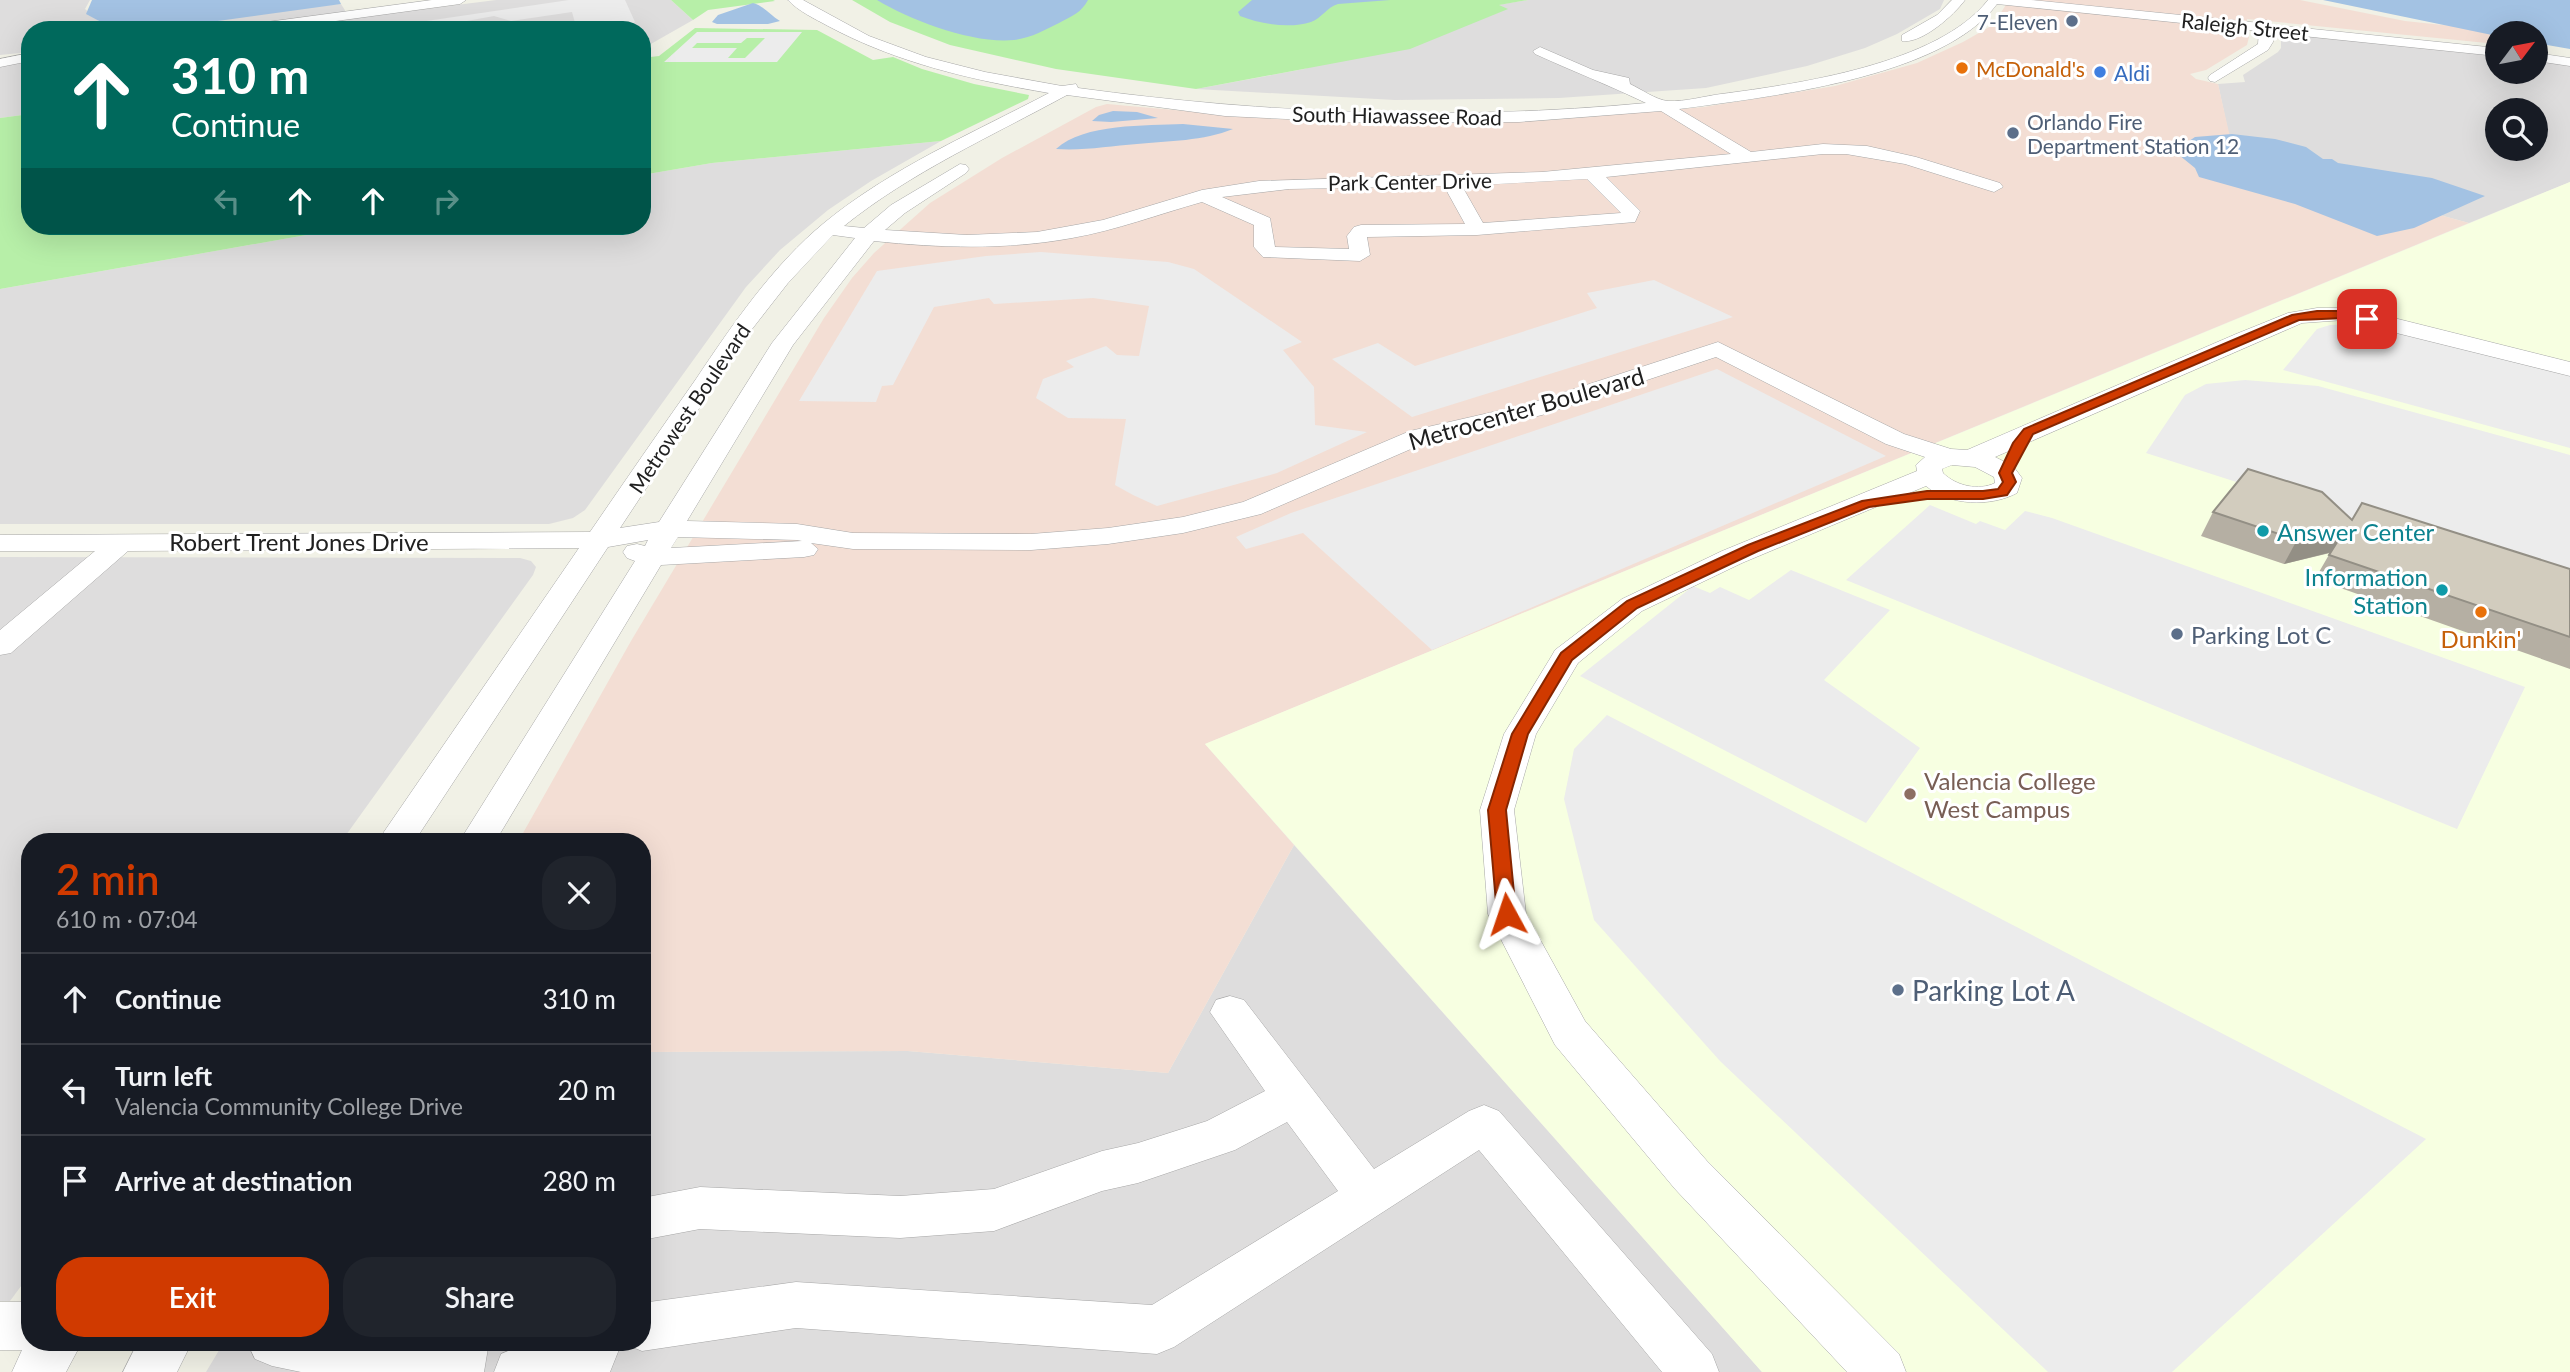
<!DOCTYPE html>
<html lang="en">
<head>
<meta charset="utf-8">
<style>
  body { margin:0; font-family:Lato,sans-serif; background:#20242c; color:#f1f3f6; height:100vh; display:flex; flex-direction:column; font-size:26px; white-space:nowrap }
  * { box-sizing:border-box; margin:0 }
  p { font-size:23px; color:#9ea1a6 }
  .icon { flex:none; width:38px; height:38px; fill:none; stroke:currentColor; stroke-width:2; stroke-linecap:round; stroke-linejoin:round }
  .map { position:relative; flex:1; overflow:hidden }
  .side { position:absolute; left:21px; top:833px; width:630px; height:518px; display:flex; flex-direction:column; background:#171b24; border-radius:28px; box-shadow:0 7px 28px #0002 }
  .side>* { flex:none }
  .top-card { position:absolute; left:21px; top:21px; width:630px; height:214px; border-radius:28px; box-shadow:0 7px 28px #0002; background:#00695c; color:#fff; overflow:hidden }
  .needle { width:46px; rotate:58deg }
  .tools { position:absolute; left:2485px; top:21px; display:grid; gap:14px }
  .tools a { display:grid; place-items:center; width:63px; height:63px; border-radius:50%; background:#171b24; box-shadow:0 7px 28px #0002; font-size:35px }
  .pin { position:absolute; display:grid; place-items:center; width:60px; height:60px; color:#fff; margin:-30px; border-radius:14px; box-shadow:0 4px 10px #0006 }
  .me { position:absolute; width:77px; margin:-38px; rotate:355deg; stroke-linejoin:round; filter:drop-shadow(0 0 5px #0008) }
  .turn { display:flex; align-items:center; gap:24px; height:147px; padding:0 35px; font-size:32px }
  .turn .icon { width:91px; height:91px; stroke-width:2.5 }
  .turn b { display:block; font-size:49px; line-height:60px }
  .lanes { display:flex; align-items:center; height:66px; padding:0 35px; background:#0003; justify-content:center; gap:35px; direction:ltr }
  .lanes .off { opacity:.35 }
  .round { display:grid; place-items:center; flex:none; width:74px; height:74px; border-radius:28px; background:#20242c }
  .headline { display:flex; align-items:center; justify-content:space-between; height:119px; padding:0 35px }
  h1 { font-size:42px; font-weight:600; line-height:52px; color:#d03a00 }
  .action { display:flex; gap:14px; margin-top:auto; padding:14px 35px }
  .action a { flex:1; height:80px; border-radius:28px; background:#d03a00; color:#fff; font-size:28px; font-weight:600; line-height:80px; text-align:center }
  .action a+a { background:#20242c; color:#f1f3f6 }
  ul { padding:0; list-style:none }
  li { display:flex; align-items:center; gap:21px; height:91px; padding:0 35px; border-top:2px solid #363941 }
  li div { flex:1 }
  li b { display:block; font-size:26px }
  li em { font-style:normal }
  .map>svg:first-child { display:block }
</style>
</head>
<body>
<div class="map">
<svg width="2570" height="1372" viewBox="0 0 2570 1372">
  <rect width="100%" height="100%" fill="#f1f1e6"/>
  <!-- residential -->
  <g fill="#dedddd" fill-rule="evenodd">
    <polygon points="0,0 90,0 85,9 101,23 341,4 346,12 206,30 30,30 30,52 0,55"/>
    <polygon points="496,0 671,0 693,20 642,49 642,30 258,30"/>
    <polygon points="1528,0 1944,0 1940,9 1897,34 1865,48 1807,66 1706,88 1559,98 1395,100 1196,89 1304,69 1497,5"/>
    <path d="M2285,34L2497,55V72H2536V60L2570,64V182L2469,223L2234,159L2218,84L2245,82L2243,75L2278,52L2281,48V36ZM2497,110H2536V149H2497Z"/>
    <polygon points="30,58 30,114 0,118 0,63"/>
    <polygon points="941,141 871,181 828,210 780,250 746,287 585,510 573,518 549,524 0,524 0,289 357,226 642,226 642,175 712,163"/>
    <polygon points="0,557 520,558 531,561 536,567 533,575 341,842 30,842 30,1274 10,1301 0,1301"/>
    <polygon points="1294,845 1762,1372 206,1372 224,1342 642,1342 642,1052 908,1051 1168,1073"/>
  </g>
  <!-- commercial -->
  <polygon fill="#f3ded4" points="2009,0 2300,0 2405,21 2519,33 2497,33 2497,44 2247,19 2249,37 2247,45 2206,70 2190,74 2196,79 2218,84 2235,159 2469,223 1205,744 1294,845 1168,1073 908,1051 642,1052 642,842 518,842 631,641 824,318 852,278 874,253 930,203 1002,158 1096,107 1107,104 1276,119 1385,123 1538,121 1704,107 1835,86 1917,63 1963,42 1993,25"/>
  <!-- education -->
  <polygon fill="#f7ffe1" points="2570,182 2570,1372 1762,1372 1205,744"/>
  <!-- grass -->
  <g fill="#b7efa8">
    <polygon points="671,0 773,0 775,1 708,10 693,20"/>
    <polygon points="852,0 1528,0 1499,5 1508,9 1410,49 1196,89 1056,69 950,45 890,22"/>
    <polygon points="695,28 817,30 873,60 893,57 922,69 974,84 1029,95 1028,99 941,141 712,163 642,175 642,58 659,56"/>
    <polygon points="30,114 30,226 357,226 0,289 0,118"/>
  </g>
  <!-- parking -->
  <g fill="#ececec" fill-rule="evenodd">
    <polygon points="569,0 625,0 635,22 624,30 577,30 572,12 511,21 494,16 418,30 365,30"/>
    <path d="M697,32H802L777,62H664ZM747,38H765L745,58H728L737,48H692L697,43H741Z"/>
    <polygon points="1041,252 1168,262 1194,269 1302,342 1283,350 1314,387 1315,425 1367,432 1277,473 1157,506 1133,495 1115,485 1126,419 1068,418 1036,398 1043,379 1074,367 1066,361 1106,346 1117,355 1139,356 1149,306 1093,298 994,304 989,298 934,307 893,385 882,386 876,402 799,401 877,271 986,256"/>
    <polygon points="1654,280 1733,317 1412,417 1332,359 1378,343 1415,366 1597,308 1587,293"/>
    <polygon points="2364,324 2570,371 2570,448 2283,370 2317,329 2330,325"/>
    <polygon points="1717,369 1886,456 1432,650 1303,533 1246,549 1236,537 1291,513"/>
    <polygon points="2245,380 2318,386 2570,455 2570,581 2521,573 2146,453 2185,395 2206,384"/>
    <polygon points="1930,505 1976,524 1980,521 2005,530 2025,511 2052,518 2525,687 2457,829 1846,580"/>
    <polygon points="1791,570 1890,610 1824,680 1920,748 1866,823 1580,676 1693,586 1710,593 1720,587 1749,600"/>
    <polygon points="1607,715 2426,1139 2172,1372 2048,1372 1720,1061 1594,920 1564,799 1574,749"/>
  </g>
  <!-- water -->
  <g fill="#a3c2e3">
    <polygon points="92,0 339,0 341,4 152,30 116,30 86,14"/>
    <path d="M877,0H1088C1081,13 1072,16 1059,23C1045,30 1031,38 1014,40C973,44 912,21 877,0Z"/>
    <path d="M1252,0H1390L1338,4C1327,7 1322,18 1311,22C1290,29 1260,24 1240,16L1238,12Z"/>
    <polygon points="2323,0 2570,0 2570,49 2536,43 2536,33 2497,33 2497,36"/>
    <path d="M753,3C764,6 770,15 780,21L768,24H717L712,22L718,15Z"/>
    <polygon points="1113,111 1137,112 1158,118 1111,122 1092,121 1099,115"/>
    <path d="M1183,124L1233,129C1204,141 1168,141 1137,144C1110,146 1083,151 1056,149C1084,123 1146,126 1183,124Z"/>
    <polygon points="2232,134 2275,139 2306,147 2323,159 2332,159 2338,163 2432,178 2485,196 2414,228 2377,236 2295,204 2199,177 2195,168 2174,151 2195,137"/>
  </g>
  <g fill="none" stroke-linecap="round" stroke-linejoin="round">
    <!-- minor casing -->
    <g stroke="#a7a7a7" stroke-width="1">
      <g id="minor">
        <polygon points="432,0 466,0 460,4 270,30 231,30 238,26"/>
        <path d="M788,0H803L869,36L926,57L985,72L1062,86L1076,84L1078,88C1269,114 1454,121 1646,103C1609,85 1572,71 1535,54L1533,51L1540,47L1593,70L1629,78L1630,84C1641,89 1656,100 1668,101C1685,102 1705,96 1721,94C1798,84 1938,64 1988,0H2031L2260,23L2266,20L2273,25L2497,48V56L2273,33V42L2268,50L2215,82L2210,81L2208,78L2210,75L2258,44L2259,31L1997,4C1943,78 1767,97 1679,109L1751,152L1823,144L1867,146L1916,157L2000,183L2003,187L1994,192L1905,164L1846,154H1823L1606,177L1640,211L1635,222L1477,235L1367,237L1370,255L1360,261L1263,257L1254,247V225L1202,202C1159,214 1117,230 1072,238C1007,250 939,248 874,241L793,345L687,521L797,524L853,533L1031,534L1108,528L1183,517L1243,502L1410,431L1528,404L1718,342L1904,434L1951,449L1967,450L2236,334L2288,313L2317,308H2344L2390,317L2570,362V376L2344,320L2302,323L1995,457L2013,466L2022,478L2017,493C1991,507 1950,506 1926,486L1742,563L1642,611L1578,663L1536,734L1514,810L1526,914L1585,1021L1707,1161L1899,1354L1906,1372H1847L1675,1189L1555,1045L1488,914L1480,810L1504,734L1551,657L1555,650L1622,599L1722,551L1917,471L1916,465L1925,457L1886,444L1716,357L1542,415L1427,442L1261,514L1183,533L1108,544L1031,550L853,549L811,543L818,549L814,555L804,557L661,565L495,842H459L635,561L627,558L623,552L627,546L637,544L645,546L648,540L608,547L414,842H377L579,548L128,551L11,653L0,655V630L95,551H0V535L590,532C625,481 660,430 696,379C732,325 774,264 824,223C891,168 973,133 1049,93C972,80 897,63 828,26C815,19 798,11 788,0ZM1067,95L1225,116L1371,123L1519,122L1661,111L1731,154L1542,172L1259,181L1202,190L1103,220L1037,232L967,235L885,230L905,213L966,173L969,169L966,165L960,164L891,205L864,228L844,226C911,172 992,136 1067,95ZM1587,179L1621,213L1483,223L1462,186ZM1444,186L1465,224L1361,225L1354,227L1347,236L1349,249L1275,247L1270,218L1222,197L1289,189ZM833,235L855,238L772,343L659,522L620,528L749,333L788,283ZM1952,465L1975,467L1994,477L1995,483C1979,491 1956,486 1943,473L1942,469ZM678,537L797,540L802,541L671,548Z"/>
        <path d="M1952,0H1965C1954,15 1922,44 1902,41V35L1937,15Z"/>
        <polygon points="30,53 30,61 0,67 0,59"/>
        <polygon points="2536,53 2570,58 2570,66 2536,61"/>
        <polygon points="1230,996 1244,1000 1374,1169 1469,1111 1484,1105 1499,1111 1712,1354 1719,1372 1662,1372 1479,1150 1174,1347 1157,1354 796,1328 642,1351 625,1344 642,1342 642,1303 796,1282 1152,1305 1338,1191 1287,1122 1235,1150 1138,1183 1102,1191 994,1231 900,1238 700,1229 642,1240 642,1198 700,1187 900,1196 994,1189 1102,1151 1138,1143 1207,1121 1265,1091 1210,1012 1216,1000"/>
        <polygon points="0,1302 30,1302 30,1342 82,1342 66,1372 12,1372 22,1350 0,1350"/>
        <polygon points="138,1342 192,1342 177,1372 123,1372"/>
        <polygon points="247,1342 489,1342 484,1372 301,1372 272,1366 255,1359"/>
        <polygon points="530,1342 622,1342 610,1372 494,1372 501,1354"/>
      </g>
    </g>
    <!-- minor -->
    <use href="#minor" fill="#fff" fill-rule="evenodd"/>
  </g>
  <!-- wall -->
  <polygon fill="#b5afa3" points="2213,512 2352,520 2570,569 2570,669 2315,579 2330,553 2284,564 2201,536"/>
  <!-- shaded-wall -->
  <polygon fill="#938f85" points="2346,528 2332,552 2284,564 2297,540"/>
  <!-- building -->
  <polygon fill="#d2ccbe" stroke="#938f85" stroke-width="2" points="2248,469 2322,492 2352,520 2362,503 2570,569 2570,637 2329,555 2346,528 2297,540 2213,512"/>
  <!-- route -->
  <polygon fill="#d03a00" stroke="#872600" stroke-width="2" points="2317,311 2344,311 2373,319 2367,322 2344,318 2299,320 2033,434 2012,473 2016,482 2007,495 1983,499 1927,499 1869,507 1758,551 1637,608 1572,660 1528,734 1506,810 1516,914 1514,919 1507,921 1500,919 1497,914 1488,810 1512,734 1561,653 1627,601 1748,545 1862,501 1927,491 1983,491 1998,489 2003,482 1999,473 2013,443 2024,429 2292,315"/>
  <!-- markers -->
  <g fill="#5c6f8a" stroke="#fff" stroke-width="2.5">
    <circle cx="2072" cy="21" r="7"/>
    <circle cx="2013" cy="133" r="7"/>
    <circle cx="2177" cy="634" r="7"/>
    <circle cx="1898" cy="990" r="7"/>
  </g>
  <g fill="#e8710a" stroke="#fff" stroke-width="2.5">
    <circle cx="1962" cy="68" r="7"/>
    <circle cx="2481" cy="612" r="7"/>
  </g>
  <circle fill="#3f7fe0" stroke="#fff" stroke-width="2.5" cx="2100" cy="72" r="7"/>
  <g fill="#0f9aa8" stroke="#fff" stroke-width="2.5">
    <circle cx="2263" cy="531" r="7"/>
    <circle cx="2442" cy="590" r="7"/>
  </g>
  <circle fill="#8d6e63" stroke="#fff" stroke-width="2.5" cx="1910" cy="794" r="7"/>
  <g text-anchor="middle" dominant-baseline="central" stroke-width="6" stroke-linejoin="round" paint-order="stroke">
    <!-- far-service labels -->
    <g font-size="21" fill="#4e5e75" stroke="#fff" text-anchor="end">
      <text x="2058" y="21">7-Eleven</text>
      <text x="2027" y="121" text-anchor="start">Orlando Fire<tspan x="2027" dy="24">Department Station 12</tspan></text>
    </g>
    <!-- far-street labels -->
    <g font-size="21" fill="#202020" stroke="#fff">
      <text transform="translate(2245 26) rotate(6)">Raleigh Street</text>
      <text transform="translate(1397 115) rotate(1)">South Hiawassee Road</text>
      <text transform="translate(1410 181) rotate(-1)">Park Center Drive</text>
      <text transform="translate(689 408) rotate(-56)">Metrowest Boulevard</text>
    </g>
    <!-- far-food labels -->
    <g font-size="21" fill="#c56008" stroke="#fff" text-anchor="start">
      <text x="1976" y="68">McDonald's</text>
    </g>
    <!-- far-shop labels -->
    <g font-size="21" fill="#366cbe" stroke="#fff" text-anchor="start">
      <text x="2114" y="72">Aldi</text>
    </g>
    <!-- street labels -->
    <g font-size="24" fill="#202020" stroke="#fff">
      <text transform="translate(1526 408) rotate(-16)">Metrocenter Boulevard</text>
      <text x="299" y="541">Robert Trent Jones Drive</text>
    </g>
    <!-- culture labels -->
    <g font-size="24" fill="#0d838f" stroke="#fff" text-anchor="start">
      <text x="2277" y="531">Answer Center</text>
      <text x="2428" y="576" text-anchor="end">Information<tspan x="2428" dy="28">Station</tspan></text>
    </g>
    <!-- service labels -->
    <g font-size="24" fill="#4e5e75" stroke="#fff" text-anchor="start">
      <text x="2191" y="634">Parking Lot C</text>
    </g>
    <!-- food labels -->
    <g font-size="24" fill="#c56008" stroke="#fff">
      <text x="2481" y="638">Dunkin'</text>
    </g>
    <!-- education labels -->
    <g font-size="24" fill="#785e54" stroke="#fff" text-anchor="start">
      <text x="1924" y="780">Valencia College<tspan x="1924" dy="28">West Campus</tspan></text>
    </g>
    <!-- near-service labels -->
    <g font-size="28" fill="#4e5e75" stroke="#fff" text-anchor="start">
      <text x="1912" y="990">Parking Lot A</text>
    </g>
  </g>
</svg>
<div class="tools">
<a><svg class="needle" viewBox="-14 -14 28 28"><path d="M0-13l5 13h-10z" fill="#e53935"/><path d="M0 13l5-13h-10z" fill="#9ea1a6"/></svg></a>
<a><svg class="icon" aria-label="search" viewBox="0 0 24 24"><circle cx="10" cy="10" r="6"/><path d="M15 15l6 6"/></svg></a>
</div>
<div class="pin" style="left:2367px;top:319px;background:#d93025"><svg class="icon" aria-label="arrive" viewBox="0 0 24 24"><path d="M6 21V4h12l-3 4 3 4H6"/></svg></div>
<svg class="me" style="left:1507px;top:914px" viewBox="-20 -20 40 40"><path d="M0-17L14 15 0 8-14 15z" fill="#d03a00" stroke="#fff" stroke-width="4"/></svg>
<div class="top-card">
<div class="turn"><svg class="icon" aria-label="ahead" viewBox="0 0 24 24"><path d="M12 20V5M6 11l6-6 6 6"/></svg><div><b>310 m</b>Continue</div></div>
<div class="lanes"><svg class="icon off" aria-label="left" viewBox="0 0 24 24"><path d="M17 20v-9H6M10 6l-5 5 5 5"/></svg><svg class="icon" aria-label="ahead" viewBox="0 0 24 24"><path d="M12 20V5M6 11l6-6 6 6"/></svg><svg class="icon" aria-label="ahead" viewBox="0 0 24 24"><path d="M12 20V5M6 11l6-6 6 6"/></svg><svg class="icon off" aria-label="right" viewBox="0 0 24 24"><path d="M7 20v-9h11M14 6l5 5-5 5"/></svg></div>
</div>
<section class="side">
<div class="headline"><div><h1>2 min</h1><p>610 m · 07:04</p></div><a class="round"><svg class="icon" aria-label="close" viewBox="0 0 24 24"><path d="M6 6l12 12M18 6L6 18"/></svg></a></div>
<ul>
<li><svg class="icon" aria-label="ahead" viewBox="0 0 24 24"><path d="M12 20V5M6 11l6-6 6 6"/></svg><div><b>Continue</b></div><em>310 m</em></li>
<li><svg class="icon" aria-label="left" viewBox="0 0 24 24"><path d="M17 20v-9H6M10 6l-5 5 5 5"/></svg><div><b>Turn left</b><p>Valencia Community College Drive</p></div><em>20 m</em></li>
<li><svg class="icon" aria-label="arrive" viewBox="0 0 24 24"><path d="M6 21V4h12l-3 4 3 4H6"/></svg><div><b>Arrive at destination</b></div><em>280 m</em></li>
</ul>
<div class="action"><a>Exit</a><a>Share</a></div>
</section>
</div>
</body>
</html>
